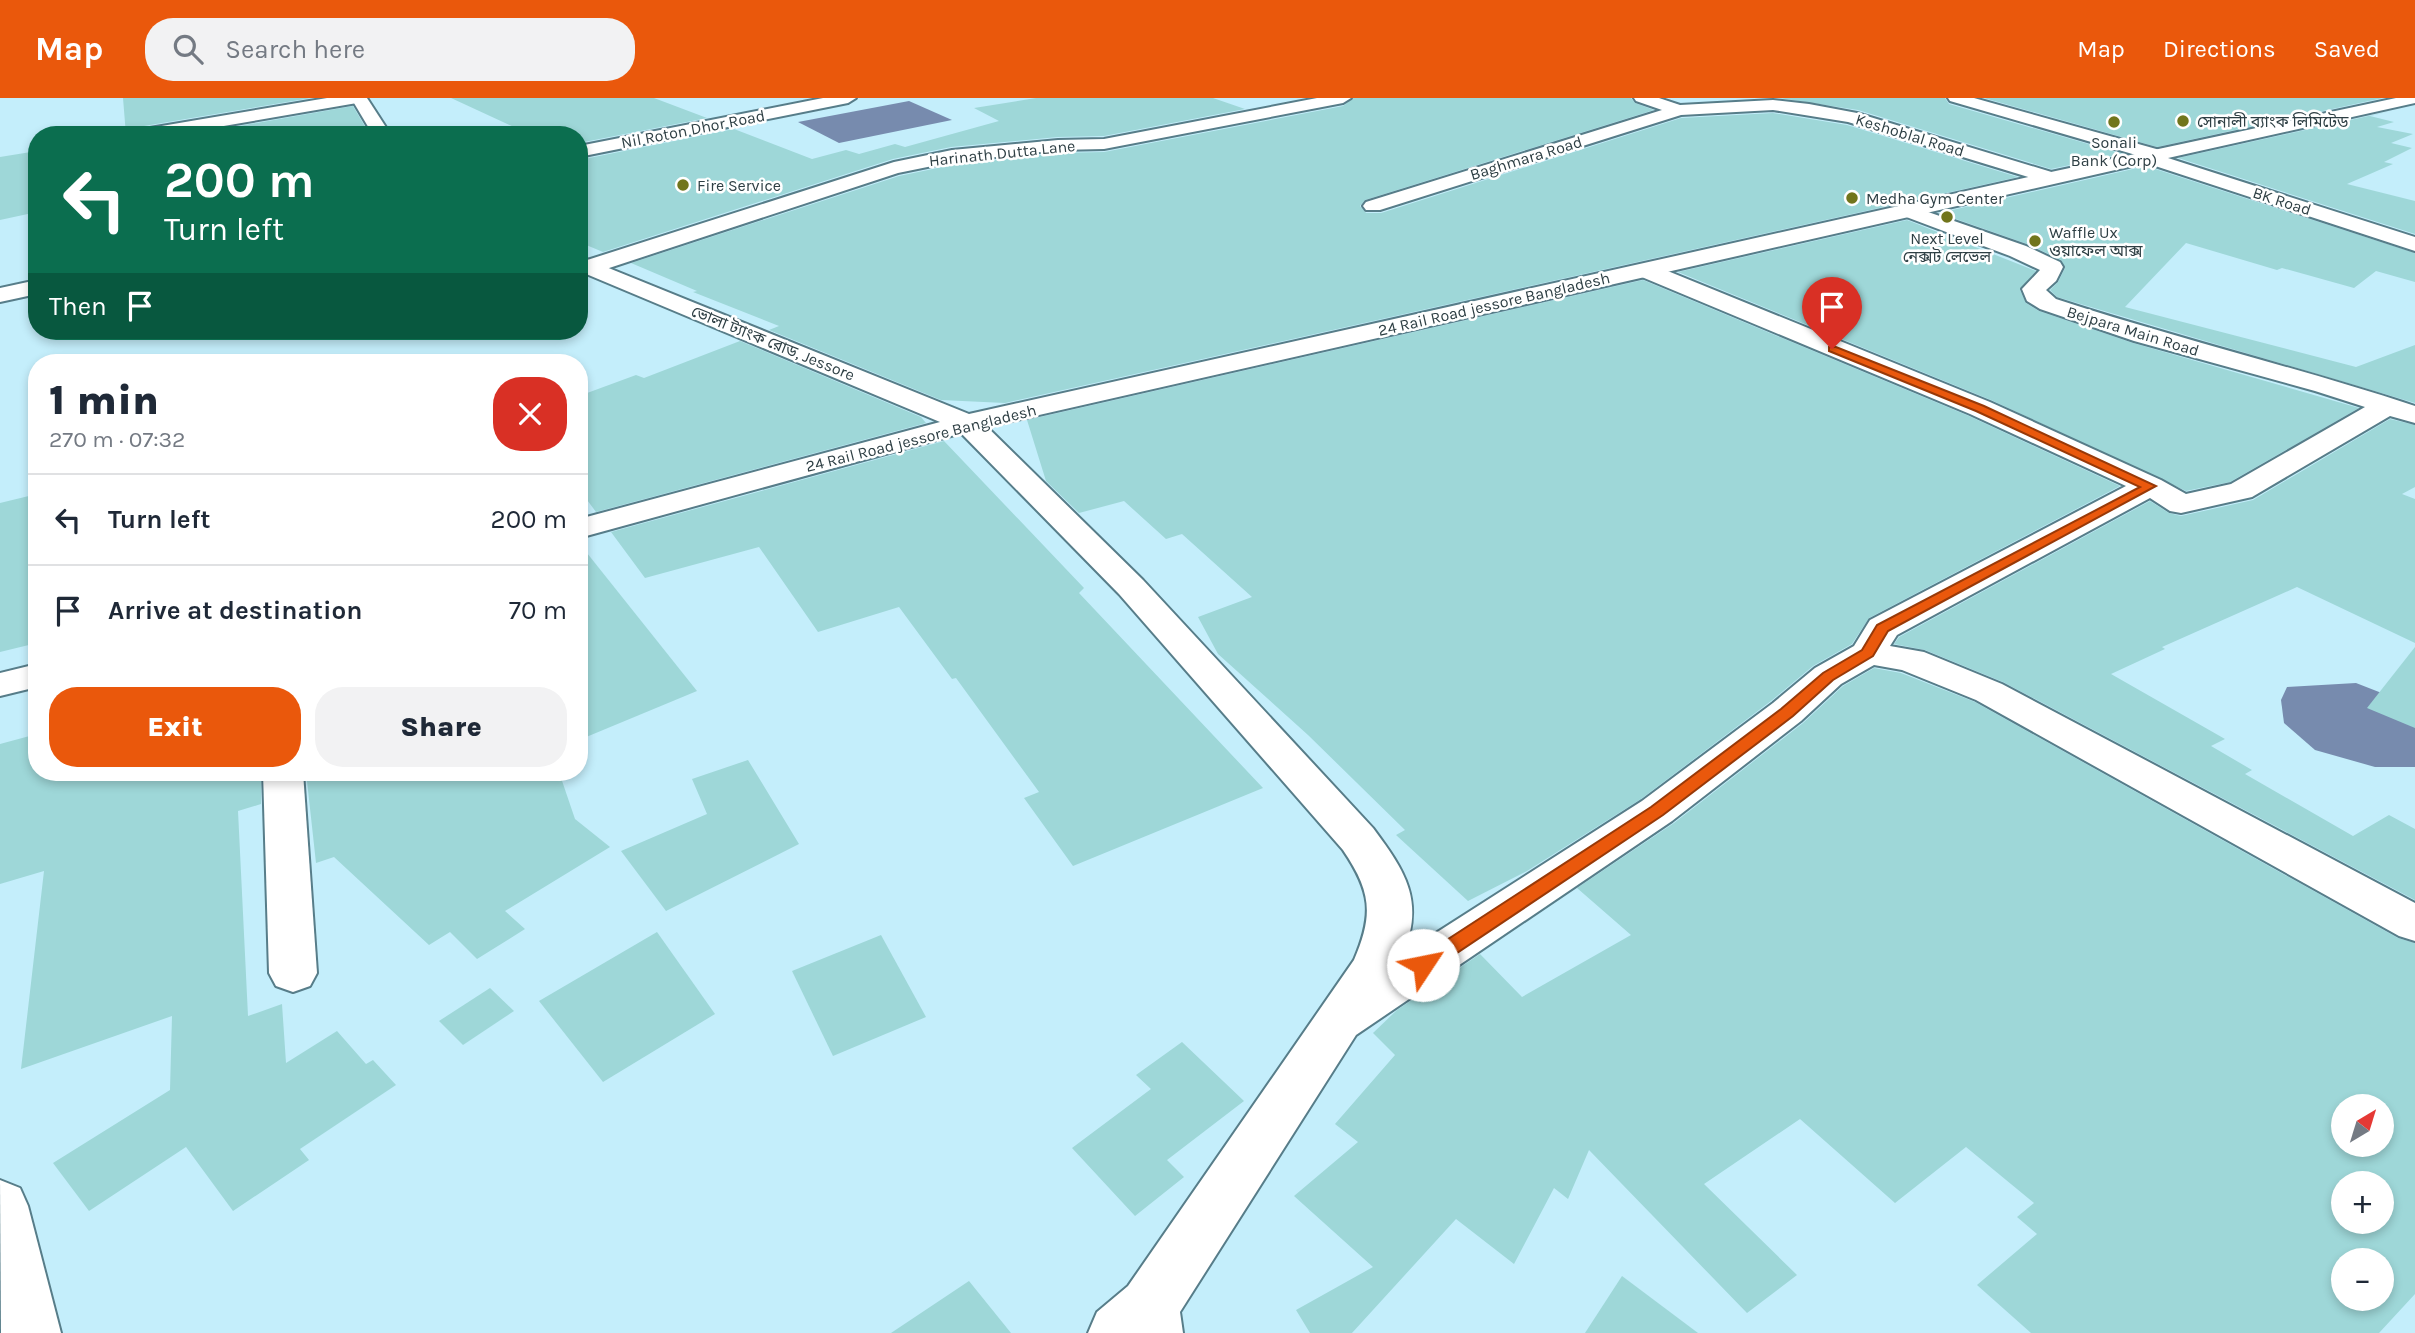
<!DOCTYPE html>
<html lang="en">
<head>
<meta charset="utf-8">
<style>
  body { margin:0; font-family:Karla,"Noto Sans Bengali",sans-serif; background:#f2f2f3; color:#1f2937; height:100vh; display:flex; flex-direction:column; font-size:26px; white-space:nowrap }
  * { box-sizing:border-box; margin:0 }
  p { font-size:23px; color:#747a83 }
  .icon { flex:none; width:38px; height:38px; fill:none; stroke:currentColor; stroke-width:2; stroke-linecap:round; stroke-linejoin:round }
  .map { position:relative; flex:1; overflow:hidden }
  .side { position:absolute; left:28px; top:256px; width:560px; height:427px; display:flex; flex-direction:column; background:#fff; border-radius:28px; box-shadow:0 4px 10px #0003 }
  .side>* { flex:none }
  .guide { position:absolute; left:28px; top:28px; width:560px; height:214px; border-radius:28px; box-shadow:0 4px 10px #0003; background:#0b6e4f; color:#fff; overflow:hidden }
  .needle { width:46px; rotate:38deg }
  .buttons { position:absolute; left:2331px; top:996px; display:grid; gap:14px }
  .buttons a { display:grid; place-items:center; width:63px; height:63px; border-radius:50%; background:#fff; box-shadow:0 4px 10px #0003; font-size:35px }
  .pin { position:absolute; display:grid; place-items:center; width:60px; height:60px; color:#fff; margin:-72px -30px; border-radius:50% 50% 50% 0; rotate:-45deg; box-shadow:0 0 7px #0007 }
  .pin .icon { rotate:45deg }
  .me { position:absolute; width:77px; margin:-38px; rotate:56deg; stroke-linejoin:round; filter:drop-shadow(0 0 5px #0008) }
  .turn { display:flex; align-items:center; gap:24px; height:147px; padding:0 21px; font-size:32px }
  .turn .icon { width:91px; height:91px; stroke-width:2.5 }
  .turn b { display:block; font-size:49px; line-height:60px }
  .then { display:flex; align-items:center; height:66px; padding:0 21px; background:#0003; gap:14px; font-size:26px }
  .round { display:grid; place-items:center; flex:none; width:74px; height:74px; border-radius:28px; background:#f2f2f3 }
  .head { display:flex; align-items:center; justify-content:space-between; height:119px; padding:0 21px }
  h1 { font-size:42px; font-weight:800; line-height:52px }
  .primary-button { display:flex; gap:14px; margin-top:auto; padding:14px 21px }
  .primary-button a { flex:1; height:80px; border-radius:28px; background:#ea580c; color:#fff; font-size:28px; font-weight:800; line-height:80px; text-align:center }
  .primary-button a+a { background:#f2f2f3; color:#1f2937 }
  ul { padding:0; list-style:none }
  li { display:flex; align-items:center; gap:21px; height:91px; padding:0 21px; border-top:2px solid #e0e1e3 }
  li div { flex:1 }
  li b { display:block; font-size:26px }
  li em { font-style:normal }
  header { display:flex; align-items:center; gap:42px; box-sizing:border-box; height:98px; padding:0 35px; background:#ea580c; color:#fff }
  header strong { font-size:33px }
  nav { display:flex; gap:38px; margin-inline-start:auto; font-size:24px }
  .search { width:490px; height:63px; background:#f2f2f3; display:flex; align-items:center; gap:18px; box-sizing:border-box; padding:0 24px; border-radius:28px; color:#747a83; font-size:26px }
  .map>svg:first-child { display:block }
</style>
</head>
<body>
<header>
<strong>Map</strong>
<div class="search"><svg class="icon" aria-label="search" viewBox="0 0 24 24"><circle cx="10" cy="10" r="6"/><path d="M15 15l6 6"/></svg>Search here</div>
<nav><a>Map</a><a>Directions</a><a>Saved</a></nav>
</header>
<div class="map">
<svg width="2415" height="1235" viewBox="0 0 2415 1235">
  <rect width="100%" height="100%" fill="#c4eefb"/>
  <!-- water -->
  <g fill="#778bae">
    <polygon points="909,3 952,22 839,45 798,24"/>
    <polygon points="2356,585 2415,608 2415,669 2375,669 2315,652 2284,625 2281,602 2287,589"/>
  </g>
  <!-- building -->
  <g fill="#9ed7d8" fill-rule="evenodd">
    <polygon points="123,0 311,0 138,29 126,37"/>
    <polygon points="451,0 654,0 707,20 579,45 579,37 531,37"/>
    <polygon points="1036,0 1213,0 1245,11 1104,38 1058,39 951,49 893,61 603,154 579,144 579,62 734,31 812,61 846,52 859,56 895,46 905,49 999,23 974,10"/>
    <polygon points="1353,0 1631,0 1635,5 1654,12 1365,102 1360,108 1366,115 1381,115 1681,20 1773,15 1847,27 2018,79 1005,305 941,302 769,232 779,228 693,194 697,193 631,165 899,78 952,67 1058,55 1104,54 1343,8"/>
    <polygon points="1779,0 1945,0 1949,6 2123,56 2051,71 1858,12"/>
    <polygon points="1984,0 2383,0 2157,49"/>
    <polygon points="353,8 370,37 188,37"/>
    <polygon points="2391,13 2370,18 2394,24 2377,29 2413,36 2391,45 2412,50 2384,64 2393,66 2347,86 2415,103 2415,136 2178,60"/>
    <polygon points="37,53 37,114 0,122 0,59"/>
    <polygon points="2146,68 2415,155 2415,184 2376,173 2354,190 2282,170 2277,172 2186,145 2125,209 2356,269 2415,247 2415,305 2057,199 2050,192 2058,184 2065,170 2061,162 2027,146 1939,115"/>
    <polygon points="1907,122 2036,173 2020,192 2026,205 2039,213 2133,245 2359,310 2230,384 2186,393 1991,302 1678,174"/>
    <polygon points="1643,182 1969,318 2120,388 1869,520 1852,546 1813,568 1771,603 1641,701 1527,773 1468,803 1396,737 1405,732 1308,637 1218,556 1198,519 1252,499 1182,436 1166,441 1124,403 1079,415 1046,383 1027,322"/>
    <polygon points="740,243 921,319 926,325 596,414 579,391 579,298 636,277 644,280"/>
    <polygon points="2390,321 2415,327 2415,389 2402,396 2415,401 2415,545 2297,489 2162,549 2165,551 2111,576 2225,641 2211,648 2252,672 2245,676 2353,738 2389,717 2415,731 2415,802 2003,584 1925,552 1894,546 1899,539 2150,403 2169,415 2181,418 2253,402"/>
    <polygon points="944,343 1084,490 1079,495 1263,690 1073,768 1024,700 1039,694 956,580 952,581 899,509 818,534 759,449 645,480 611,434"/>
    <polygon points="37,396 37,545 0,554 0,405"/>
    <polygon points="579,445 697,593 579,642"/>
    <polygon points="2415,549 2415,630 2367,610"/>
    <path d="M1874,570L1901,575L1975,604L2398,840L2415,845V1196L2379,1235H2031L1977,1187L2037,1136L2017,1119L2034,1105L1966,1049L1895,1105L1800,1021L1704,1086L1797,1177L1747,1215L1589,1052L1568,1101L1554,1090L1514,1166L1456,1121L1352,1235H1310L1296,1212L1373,1169L1294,1098L1358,1044L1335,1026L1395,957L1373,935L1397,912L1480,856L1522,899L1631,837L1577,790L1674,725L1803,625L1843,588ZM2343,1008H2382V1046H2343ZM2343,1085H2382V1124H2343ZM2343,1162H2382V1200H2343Z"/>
    <polygon points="37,636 37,674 261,674 261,706 238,713 248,918 282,906 286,965 337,933 366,966 373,962 396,987 300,1051 309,1062 233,1113 186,1049 89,1113 53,1065 170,992 172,918 21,971 44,773 0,786 0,646"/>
    <polygon points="748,662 799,746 666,813 621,753 707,716 692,681"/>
    <polygon points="306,674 559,674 575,721 610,749 505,813 525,831 477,861 450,834 429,847 334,759 316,765"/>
    <polygon points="657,834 715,916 603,984 539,903"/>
    <polygon points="881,837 926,919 833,958 792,873"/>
    <polygon points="490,890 514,913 463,947 439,923"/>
    <polygon points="1182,944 1244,1003 1167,1062 1184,1079 1135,1118 1072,1050 1151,991 1136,977"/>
    <polygon points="1622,1178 1698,1235 1585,1235"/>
    <polygon points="969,1183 1011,1235 891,1235"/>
  </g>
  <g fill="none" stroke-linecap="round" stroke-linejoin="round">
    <!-- street casing -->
    <g stroke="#577d89" stroke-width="4">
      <g id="street">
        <polygon points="327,0 365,0 357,5 171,37 129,37 138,32"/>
        <polygon points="823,0 856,0 848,5 579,59 579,48"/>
        <polygon points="1317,0 1351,0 1343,5 1104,51 1058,52 952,64 898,75 597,174 589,176 579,171 581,164 894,64 952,52 1058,42 1104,41"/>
        <polygon points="1634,0 1659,0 1680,7 1773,2 1809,6 1857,15 2058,76 2061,80 2051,86 1848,24 1773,12 1681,17 1380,112 1366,112 1363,108 1366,104 1662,12 1636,3"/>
        <polygon points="1948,0 1974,0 2167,54 2169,58 2160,64 2153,62 1950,3"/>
        <path d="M1908,107L2026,148L2060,164L2063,169L2056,183L2046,192L2056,201C2175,240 2296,269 2415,308V325L2390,318L2252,399L2181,415L2170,413L2150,400L1897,537L1890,548L1924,554L2002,586L2415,805V843L2399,838L1976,602L1902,572L1874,567L1841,586L1801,623L1672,723L1356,937L1180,1214L1183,1235H1088L1097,1214L1128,1188L1354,862C1374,816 1371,793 1343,752L1119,496L957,331L953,325L957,319L967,317L977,319L1143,482L1373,730C1405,773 1425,803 1403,856L1642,703L1773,605L1815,570L1854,548L1870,522L2126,388L1970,316L1637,177L1634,172L1637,167H1653L1990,304L2161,382L2186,396L2231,386L2365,309L2315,293L2134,243L2040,211L2027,203L2022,191L2040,172L2010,158L1901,117L1898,113L1901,109Z"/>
        <polygon points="37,182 37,196 0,204 0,190"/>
        <polygon points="263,674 303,674 317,875 310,888 293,894 276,888 269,875"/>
        <polygon points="0,1082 20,1090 28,1108 61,1235 1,1235"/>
      </g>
    </g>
    <!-- secondary casing -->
    <g stroke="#577d89" stroke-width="4">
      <g id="secondary">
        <polygon points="351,0 367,0 391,37 373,37"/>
        <polygon points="2396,0 2415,0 2415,5 2168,60 2415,139 2415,153 2146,65 973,332 579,440 579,421 940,324 579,173 579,158 969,316 2051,74"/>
        <polygon points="37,566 37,589 0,598 0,575"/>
      </g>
    </g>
    <!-- street -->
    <use href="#street" fill="#fff" fill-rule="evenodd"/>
    <!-- secondary -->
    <use href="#secondary" fill="#fff" fill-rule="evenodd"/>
  </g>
  <!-- route -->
  <polygon fill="#ea580c" stroke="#983908" stroke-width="2" points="1829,249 1836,249 1984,308 2156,388 1888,533 1873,558 1833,582 1793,618 1663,717 1430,873 1423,875 1416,873 1413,867 1416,862 1651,709 1781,611 1823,575 1862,552 1877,527 2140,389 1976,313 1829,253"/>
  <!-- markers -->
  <g fill="#71751c" stroke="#fff" stroke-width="2.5">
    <circle cx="2183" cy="23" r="7"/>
    <circle cx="2114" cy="24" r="7"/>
    <circle cx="683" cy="87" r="7"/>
    <circle cx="1852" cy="100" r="7"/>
    <circle cx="1947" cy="119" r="7"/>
    <circle cx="2035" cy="143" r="7"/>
  </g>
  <g text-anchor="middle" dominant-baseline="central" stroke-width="5" stroke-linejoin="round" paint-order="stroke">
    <!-- far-poi labels -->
    <g font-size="16" fill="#2e3f44" stroke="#fff" text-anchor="start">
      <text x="2197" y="23">সোনালী ব্যাংক লিমিটেড</text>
      <text x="2114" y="44" text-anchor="middle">Sonali<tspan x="2114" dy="18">Bank (Corp)</tspan></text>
      <text x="697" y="87">Fire Service</text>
      <text x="1866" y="100">Medha Gym Center</text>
      <text x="2049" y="134">Waffle Ux<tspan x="2049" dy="18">ওয়াফেল আক্স</tspan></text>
      <text x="1947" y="140" text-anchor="middle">Next Level<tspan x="1947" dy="18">নেক্সট লেভেল</tspan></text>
    </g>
    <!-- far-street labels -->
    <g font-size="16" fill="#2e3f44" stroke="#fff">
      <text transform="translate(693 31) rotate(-11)">Nil Roton Dhor Road</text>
      <text transform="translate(1910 37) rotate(17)">Keshoblal Road</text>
      <text transform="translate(1002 55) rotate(-6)">Harinath Dutta Lane</text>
      <text transform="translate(1526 60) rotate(-17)">Baghmara Road</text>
      <text transform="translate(2282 103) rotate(18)">BK Road</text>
      <text transform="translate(1494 206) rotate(-13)">24 Rail Road jessore Bangladesh</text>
      <text transform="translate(2133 233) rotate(17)">Bejpara Main Road</text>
      <text transform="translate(773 245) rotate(22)">ভোলা ট্যাংক রোড, Jessore</text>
      <text transform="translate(921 340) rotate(-14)">24 Rail Road jessore Bangladesh</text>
    </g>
  </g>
</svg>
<div class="buttons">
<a><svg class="needle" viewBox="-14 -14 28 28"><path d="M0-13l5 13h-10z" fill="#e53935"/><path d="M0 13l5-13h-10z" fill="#747a83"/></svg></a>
<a>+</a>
<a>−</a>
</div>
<div class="pin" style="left:1832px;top:251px;background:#d93025"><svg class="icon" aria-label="arrive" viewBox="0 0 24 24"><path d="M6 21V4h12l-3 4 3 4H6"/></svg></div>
<svg class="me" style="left:1423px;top:867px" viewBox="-20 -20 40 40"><circle r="19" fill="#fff"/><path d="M0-13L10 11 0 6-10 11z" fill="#ea580c"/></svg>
<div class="guide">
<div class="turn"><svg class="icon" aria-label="left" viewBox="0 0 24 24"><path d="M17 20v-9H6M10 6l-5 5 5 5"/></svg><div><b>200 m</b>Turn left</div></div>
<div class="then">Then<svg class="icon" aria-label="arrive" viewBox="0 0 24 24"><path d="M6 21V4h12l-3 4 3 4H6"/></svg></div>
</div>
<section class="side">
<div class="head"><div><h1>1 min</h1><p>270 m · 07:32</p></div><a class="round" style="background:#d93025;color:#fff"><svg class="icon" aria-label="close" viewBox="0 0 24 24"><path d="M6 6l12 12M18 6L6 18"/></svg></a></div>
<ul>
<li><svg class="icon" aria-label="left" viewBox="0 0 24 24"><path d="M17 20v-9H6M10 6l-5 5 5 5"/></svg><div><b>Turn left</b></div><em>200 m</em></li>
<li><svg class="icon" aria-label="arrive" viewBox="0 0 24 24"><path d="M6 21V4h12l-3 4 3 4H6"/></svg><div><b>Arrive at destination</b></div><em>70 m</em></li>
</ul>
<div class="primary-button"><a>Exit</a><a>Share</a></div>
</section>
</div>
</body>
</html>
